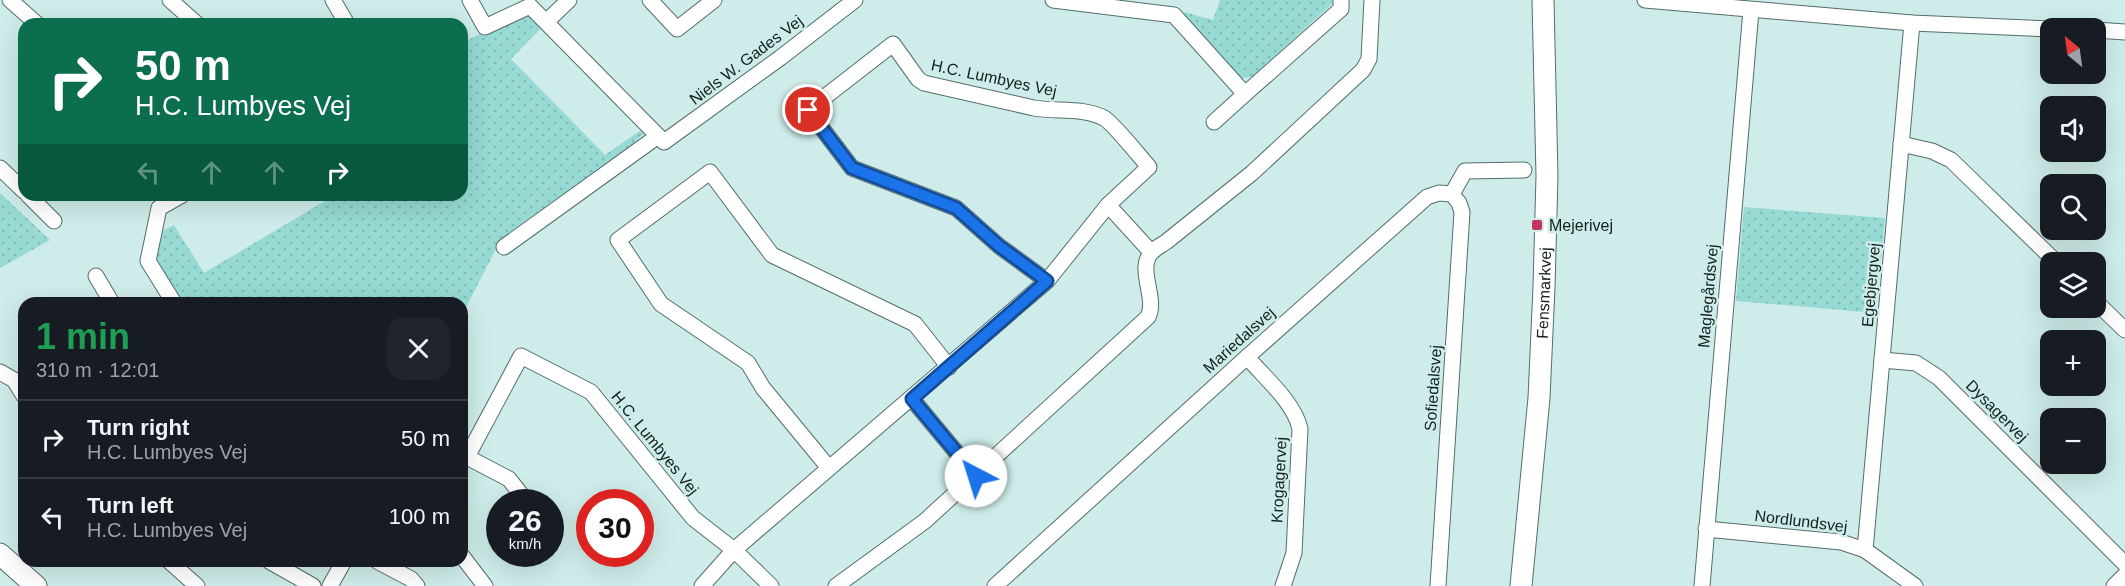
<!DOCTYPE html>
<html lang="en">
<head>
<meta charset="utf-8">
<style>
  body { margin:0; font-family:Helvetica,sans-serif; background:#20242c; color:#f1f3f6; height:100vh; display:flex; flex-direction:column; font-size:22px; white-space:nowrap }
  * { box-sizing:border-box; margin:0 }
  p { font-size:20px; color:#9ea1a6 }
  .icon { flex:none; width:33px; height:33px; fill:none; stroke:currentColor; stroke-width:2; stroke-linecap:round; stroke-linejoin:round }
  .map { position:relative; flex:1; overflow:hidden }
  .sheet { position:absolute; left:18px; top:297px; width:450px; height:270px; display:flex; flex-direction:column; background:#171b24; border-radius:18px; box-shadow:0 6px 24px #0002 }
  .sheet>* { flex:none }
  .banner { position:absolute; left:18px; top:18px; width:450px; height:183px; border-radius:18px; box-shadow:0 6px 24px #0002; background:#0b6e4f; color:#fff; overflow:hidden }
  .needle { width:39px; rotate:331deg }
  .buttons { position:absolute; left:2040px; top:18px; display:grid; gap:12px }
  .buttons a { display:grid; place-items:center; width:66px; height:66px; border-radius:12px; background:#171b24; box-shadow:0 6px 24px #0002; font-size:30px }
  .speed { position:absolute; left:486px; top:489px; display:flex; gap:12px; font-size:30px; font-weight:700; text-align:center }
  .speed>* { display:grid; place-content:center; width:78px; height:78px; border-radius:50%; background:#171b24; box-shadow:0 6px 24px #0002; line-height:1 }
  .speed small { font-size:15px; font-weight:400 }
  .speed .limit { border:9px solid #d22; background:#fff; color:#111 }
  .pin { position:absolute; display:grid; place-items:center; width:51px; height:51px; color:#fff; margin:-26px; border:3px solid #fff; border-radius:50%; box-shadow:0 2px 6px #0007 }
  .me { position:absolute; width:66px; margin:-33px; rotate:320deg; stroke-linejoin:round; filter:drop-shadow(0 0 4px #0008) }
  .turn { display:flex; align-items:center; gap:21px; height:126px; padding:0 18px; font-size:27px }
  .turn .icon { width:78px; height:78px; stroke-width:2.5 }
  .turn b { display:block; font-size:42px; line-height:51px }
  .lanes { display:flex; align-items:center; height:57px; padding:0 18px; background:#0003; justify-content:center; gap:30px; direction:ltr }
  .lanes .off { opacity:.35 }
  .round { display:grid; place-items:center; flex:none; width:63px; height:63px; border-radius:18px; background:#20242c }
  .overview { display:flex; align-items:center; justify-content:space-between; height:102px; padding:0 18px }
  h1 { font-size:36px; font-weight:700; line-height:45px; color:#1e9e55 }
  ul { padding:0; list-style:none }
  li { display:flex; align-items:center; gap:18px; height:78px; padding:0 18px; border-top:2px solid #363941 }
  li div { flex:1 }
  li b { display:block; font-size:22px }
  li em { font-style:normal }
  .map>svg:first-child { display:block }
</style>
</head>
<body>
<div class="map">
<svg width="2125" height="586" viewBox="0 0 2125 586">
  <defs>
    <pattern id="grass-dots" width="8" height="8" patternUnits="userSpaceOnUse" patternTransform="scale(1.5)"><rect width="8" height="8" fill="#96dad3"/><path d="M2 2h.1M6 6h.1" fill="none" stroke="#80bbb5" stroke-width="1.8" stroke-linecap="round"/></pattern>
  </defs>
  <rect width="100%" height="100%" fill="#ceece9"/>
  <!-- grass -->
  <g fill="url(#grass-dots)">
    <polygon points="1220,0 1333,0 1333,3 1252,77 1241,78 1185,18 1184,12 1213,20"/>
    <polygon points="528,10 543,26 511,59 605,155 644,128 646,132 634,142 635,145 499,243 462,315 462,303 181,303 155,260 160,232 174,225 204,273 335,195 462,195 462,43"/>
    <polygon points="0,193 50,240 0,268"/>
    <polygon points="1744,207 1885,218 1876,313 1736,301"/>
  </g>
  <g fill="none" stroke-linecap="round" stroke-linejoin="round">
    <!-- street casing -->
    <g stroke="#536e6b" stroke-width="17">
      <g id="street">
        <polyline points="10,0 37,24"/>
        <polyline points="170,0 197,24"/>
        <polyline points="333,0 347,24"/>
        <polyline points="470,0 485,27 530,6 664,142 780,58 855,0"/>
        <polyline points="650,0 677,29 714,0"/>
        <polyline points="1053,0 1174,15 1245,94 1341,9 1341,0"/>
        <polyline points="1645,0 1912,23 2050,29"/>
        <polyline points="546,22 569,0"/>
        <polyline points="2096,30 2125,32"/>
        <polyline points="1214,122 1245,94"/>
        <polyline points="1901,144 1932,151 1951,160 2056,262"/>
        <polyline points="0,168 24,191"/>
        <polyline points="28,195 54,221"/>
        <polyline points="504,247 658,136"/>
        <polyline points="96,276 112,303"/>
        <path d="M1047,281L999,246L956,208L852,168L808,110L893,44L918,79L924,83L1034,108C1056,112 1083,107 1104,118C1114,124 1140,157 1149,167L1108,205L1151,252"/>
        <polyline points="2096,302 2125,330"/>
        <polyline points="174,303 148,261 159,208 182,195"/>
        <path d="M1247,357C1264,377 1295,403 1300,429L1294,553L1283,586"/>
        <polyline points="1882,360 1916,363 1939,378 2125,564"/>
        <polyline points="0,372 14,380 24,396"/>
        <polyline points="912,399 976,476"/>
        <polyline points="829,468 763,388 748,363 661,304 618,240 710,172 772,255 915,324 949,367"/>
        <polyline points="527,502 509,479 467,457 521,356 591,392 693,518 734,550 771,586"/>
        <polyline points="1706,529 1841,542 1865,550 1915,586"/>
        <polyline points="1865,550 1912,23"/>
        <polyline points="462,556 485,586"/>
        <polyline points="169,561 197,586"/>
        <polyline points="269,561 313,586"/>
        <polyline points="377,561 411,579 417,586"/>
        <polyline points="330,586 344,561"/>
        <polyline points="702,586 734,550 1047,281 1108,205"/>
        <path d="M836,586L925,521L1148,317C1158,298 1135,267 1153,251C1157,247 1162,245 1166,242L1252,173L1363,70L1369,59L1372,0"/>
        <polyline points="995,586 1247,357 1427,197 1439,193 1452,194 1465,171 1524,170"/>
        <polyline points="1438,586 1462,212 1459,203 1452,194"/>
        <polyline points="1702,586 1751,10"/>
        <polyline points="2114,586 2125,575"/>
      </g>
    </g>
    <!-- secondary casing -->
    <g stroke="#536e6b" stroke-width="23">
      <g id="secondary">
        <polyline points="0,554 36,586"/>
        <path id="s1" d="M1521,586L1539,398L1544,287L1547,176L1543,0"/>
      </g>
    </g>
    <!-- street -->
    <use href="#street" stroke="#fff" stroke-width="15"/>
    <!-- secondary -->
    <use href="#secondary" stroke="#fff" stroke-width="21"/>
  </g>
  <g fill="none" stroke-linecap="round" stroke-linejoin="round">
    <!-- route casing -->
    <g stroke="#114b97" stroke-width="15">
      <polyline id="route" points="808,110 852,168 956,208 999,246 1047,281 912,399 976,476"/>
    </g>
    <!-- route -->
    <use href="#route" stroke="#1a73e8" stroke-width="10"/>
  </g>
  <!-- markers -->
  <rect fill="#c3345e" stroke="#ceece9" stroke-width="2" x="1531" y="219" width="12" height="12" rx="3"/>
  <g text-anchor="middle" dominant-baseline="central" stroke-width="5" stroke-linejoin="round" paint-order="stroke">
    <!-- street labels -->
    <g font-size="16" fill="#14201e" stroke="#ceece9">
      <text transform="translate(746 60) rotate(-37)">Niels W. Gades Vej</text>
      <text transform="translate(994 78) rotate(12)">H.C. Lumbyes Vej</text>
      <text transform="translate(1871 285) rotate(-85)">Egebjergvej</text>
      <text stroke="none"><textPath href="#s1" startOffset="294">Fensmarkvej</textPath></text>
      <text transform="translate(1708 296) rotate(-85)">Maglegårdsvej</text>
      <text transform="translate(1239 340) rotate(-42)">Mariedalsvej</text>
      <text transform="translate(1433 388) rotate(-86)">Sofiedalsvej</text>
      <text transform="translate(1997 411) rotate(45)">Dysagervej</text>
      <text transform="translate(655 443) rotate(51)">H.C. Lumbyes Vej</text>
      <text transform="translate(1279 480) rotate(-87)">Krogagervej</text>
      <text transform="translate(1801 521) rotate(7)">Nordlundsvej</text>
    </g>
    <!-- poi labels -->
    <g font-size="16" fill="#14201e" stroke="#ceece9" text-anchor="start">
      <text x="1549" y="225">Mejerivej</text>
    </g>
  </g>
</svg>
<div class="buttons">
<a><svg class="needle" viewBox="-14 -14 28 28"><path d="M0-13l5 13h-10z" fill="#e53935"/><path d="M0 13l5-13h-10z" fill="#9ea1a6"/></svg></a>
<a><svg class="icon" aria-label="sound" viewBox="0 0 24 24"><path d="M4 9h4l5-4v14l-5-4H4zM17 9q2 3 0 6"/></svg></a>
<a><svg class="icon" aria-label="search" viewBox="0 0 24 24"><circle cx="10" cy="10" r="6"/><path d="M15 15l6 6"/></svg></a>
<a><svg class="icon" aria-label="layers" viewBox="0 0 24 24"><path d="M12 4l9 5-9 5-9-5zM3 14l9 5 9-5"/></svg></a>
<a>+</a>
<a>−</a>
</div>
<div class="speed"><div>26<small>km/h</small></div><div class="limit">30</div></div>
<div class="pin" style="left:808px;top:110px;background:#d93025"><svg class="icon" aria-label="arrive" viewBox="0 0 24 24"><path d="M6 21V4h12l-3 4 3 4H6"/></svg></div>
<svg class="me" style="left:976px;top:476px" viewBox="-20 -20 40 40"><circle r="19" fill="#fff"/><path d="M0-13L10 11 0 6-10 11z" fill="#1a73e8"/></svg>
<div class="banner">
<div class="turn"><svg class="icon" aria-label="right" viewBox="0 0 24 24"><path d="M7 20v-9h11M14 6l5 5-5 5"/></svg><div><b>50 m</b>H.C. Lumbyes Vej</div></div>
<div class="lanes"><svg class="icon off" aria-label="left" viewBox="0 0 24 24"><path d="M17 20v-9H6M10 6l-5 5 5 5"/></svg><svg class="icon off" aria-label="ahead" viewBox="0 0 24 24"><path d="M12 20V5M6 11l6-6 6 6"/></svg><svg class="icon off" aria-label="ahead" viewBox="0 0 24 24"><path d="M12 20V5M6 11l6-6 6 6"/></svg><svg class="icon" aria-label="right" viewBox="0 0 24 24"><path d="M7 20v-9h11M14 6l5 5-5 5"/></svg></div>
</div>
<section class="sheet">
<div class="overview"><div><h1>1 min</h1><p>310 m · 12:01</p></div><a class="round"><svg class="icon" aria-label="close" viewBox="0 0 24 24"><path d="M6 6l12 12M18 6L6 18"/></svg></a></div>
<ul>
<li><svg class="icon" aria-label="right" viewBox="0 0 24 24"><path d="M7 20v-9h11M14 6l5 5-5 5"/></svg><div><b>Turn right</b><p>H.C. Lumbyes Vej</p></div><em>50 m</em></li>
<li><svg class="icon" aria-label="left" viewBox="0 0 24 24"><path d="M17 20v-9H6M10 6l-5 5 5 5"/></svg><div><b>Turn left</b><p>H.C. Lumbyes Vej</p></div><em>100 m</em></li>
</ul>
</section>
</div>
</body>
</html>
